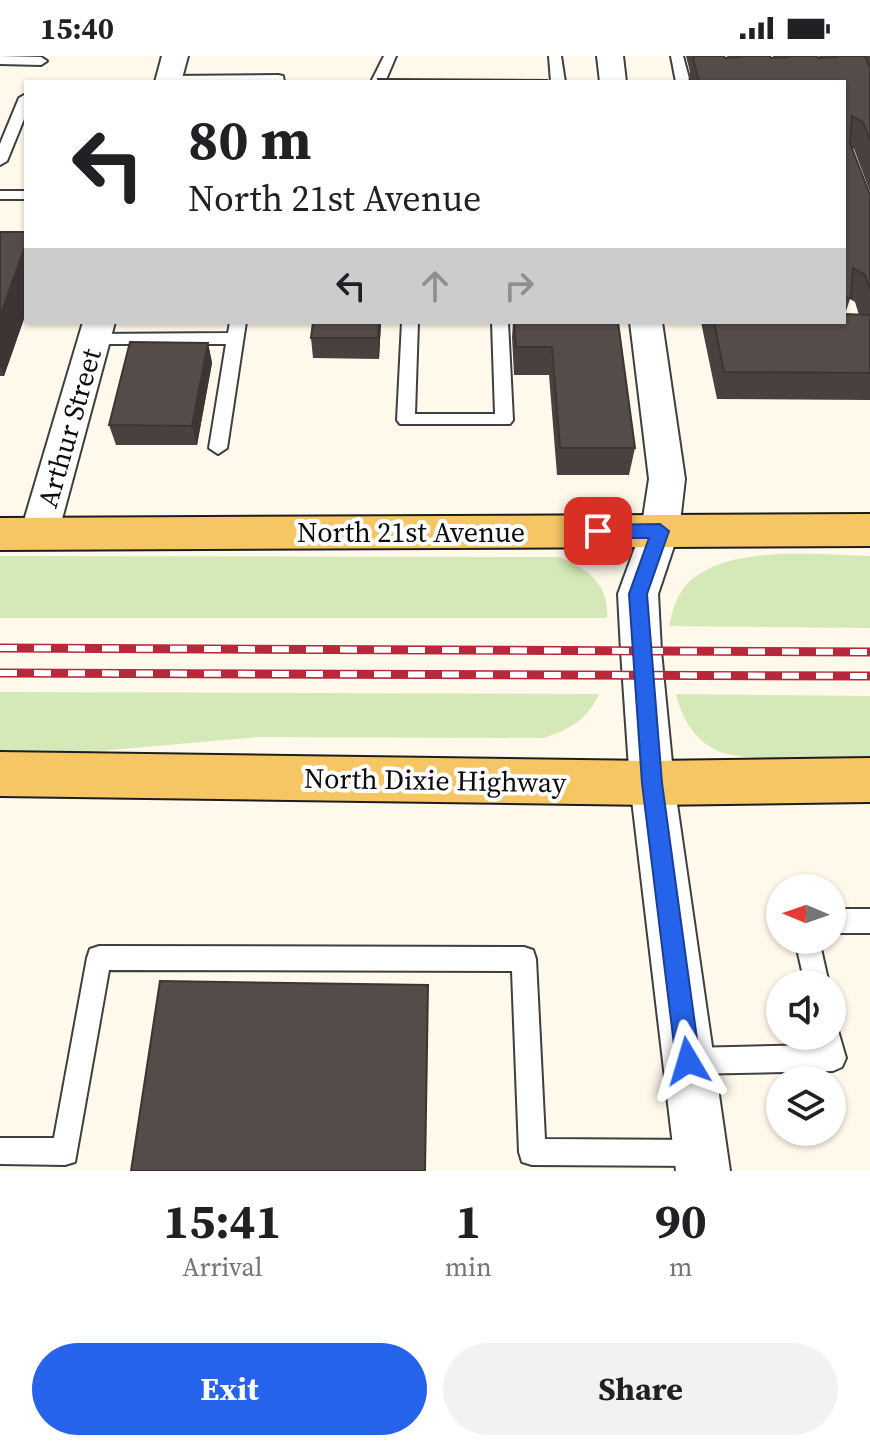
<!DOCTYPE html>
<html lang="en">
<head>
<meta charset="utf-8">
<style>
  body { margin:0; font-family:"Source Serif 4",serif; background:#f2f2f2; color:#202124; height:100vh; display:flex; flex-direction:column; font-size:30px; white-space:nowrap }
  * { box-sizing:border-box; margin:0 }
  p { font-size:26px; color:#757577 }
  .icon { flex:none; width:44px; height:44px; fill:none; stroke:currentColor; stroke-width:2; stroke-linecap:round; stroke-linejoin:round }
  .map { position:relative; height:1115px; overflow:hidden }
  .sheet { display:flex; flex-direction:column; background:#fff; flex:1 }
  .sheet>* { flex:none }
  .guide { position:absolute; left:24px; top:24px; width:822px; height:244px; border-radius:0px; box-shadow:0 2px 6px #0004; background:#fff; color:#202124; overflow:hidden }
  .needle { width:52px; rotate:272deg }
  .controls { position:absolute; left:766px; top:818px; display:grid; gap:16px }
  .controls a { display:grid; place-items:center; width:80px; height:80px; border-radius:50%; background:#fff; box-shadow:0 2px 6px #0004; font-size:40px }
  .pin { position:absolute; display:grid; place-items:center; width:68px; height:68px; color:#fff; margin:-34px; border-radius:16px; box-shadow:0 4px 12px #0006 }
  .me { position:absolute; width:88px; margin:-44px; rotate:353deg; stroke-linejoin:round; filter:drop-shadow(0 0 6px #0008) }
  .turn { display:flex; align-items:center; gap:28px; height:168px; padding:0 32px; font-size:36px }
  .turn .icon { width:104px; height:104px; stroke-width:2.5 }
  .turn b { display:block; font-size:56px; line-height:68px }
  .lanes { display:flex; align-items:center; height:76px; padding:0 32px; background:#0003; justify-content:center; gap:40px; direction:ltr }
  .lanes .off { opacity:.35 }
  .eta { display:flex; justify-content:space-evenly; align-items:center; height:136px; text-align:center }
  .eta b { font-size:48px; font-weight:700; line-height:56px }
  .action { display:flex; gap:16px; margin-top:auto; padding:16px 32px }
  .action a { flex:1; height:92px; border-radius:48px; background:#2563eb; color:#fff; font-size:32px; font-weight:700; line-height:92px; text-align:center }
  .action a+a { background:#f2f2f2; color:#202124 }
  .status { display:flex; justify-content:space-between; align-items:center; height:56px; padding:0 40px; background:#fff; direction:ltr }
  .status svg { height:22px; fill:currentColor }
  .map>svg:first-child { display:block }
</style>
</head>
<body>
<div class="status"><b>15:40</b><svg viewBox="0 0 49 12"><path d="M0 12V9h3v3zM5 12V6h3v6zM10 12V3h3v9zM15 12V0h3v12zM26 1h20v11H26zM47 4h2v5h-2z"/></svg></div>
<div class="map">
<svg width="870" height="1115" viewBox="0 0 870 1115">
  <rect width="100%" height="100%" fill="#fff9ec"/>
  <!-- green -->
  <g fill="#d5e8b7">
    <path d="M0,500L560,501C588,513 609,528 607,562H0Z"/>
    <path d="M870,500V572L669,570C673,554 676,538 689,526C729,488 819,499 870,500Z"/>
    <path d="M0,636L599,638C587,664 570,673 544,682L258,681L41,700H0Z"/>
    <path d="M676,638L870,640V701C835,701 741,709 714,693C693,682 681,660 676,638Z"/>
  </g>
  <g fill="none" stroke-linecap="round" stroke-linejoin="round">
    <!-- service casing -->
    <g stroke="#3f3f3f" stroke-width="4">
      <g id="service">
        <polygon points="0,0 41,1 47,5 41,9 0,8"/>
        <polygon points="384,0 396,0 385,26 371,26"/>
        <polygon points="549,0 561,0 565,26 551,26"/>
        <polygon points="671,0 683,0 690,26 676,26"/>
        <polygon points="278,19 283,20 284,26 161,24 168,20"/>
        <polygon points="26,38 26,58 7,105 0,109 0,88 19,42"/>
        <rect x="0" y="135" width="26" height="8"/>
        <polygon points="230,266 246,266 227,392 218,398 209,392 226,288 94,288 86,283 94,278 228,277"/>
        <polygon points="402,266 418,266 415,358 495,358 492,266 508,266 513,364 510,368 400,368 397,364"/>
        <rect x="832" y="853" width="38" height="24"/>
        <polygon points="795,884 819,884 829,928 805,928"/>
        <polygon points="99,890 524,891 533,894 536,903 545,1083 700,1084 710,1087 713,1097 710,1107 700,1110 532,1109 522,1106 519,1096 512,915 109,914 75,1106 65,1109 0,1108 0,1082 54,1082 87,902 90,893"/>
        <polygon points="832,969 837,971 846,1002 842,1011 833,1015 688,1018 679,1014 675,1005 679,996 688,992 817,989 815,980 832,980"/>
      </g>
    </g>
    <!-- minor casing -->
    <g stroke="#3f3f3f" stroke-width="4">
      <g id="minor">
        <polygon points="162,0 188,0 181,26 155,26"/>
        <polygon points="597,0 623,0 626,26 600,26"/>
        <polygon points="83,266 115,266 58,478 52,488 39,493 26,488 20,478"/>
        <polygon points="630,266 662,266 685,423 679,475 658,538 661,595 674,727 730,1115 676,1115 630,727 621,595 618,538 641,475 649,423"/>
      </g>
    </g>
    <!-- primary casing -->
    <g stroke="#1d1d1d" stroke-width="4">
      <g id="primary">
        <polygon points="870,458 870,490 0,494 0,462"/>
        <polygon points="0,696 652,705 870,702 870,746 652,749 0,740"/>
      </g>
    </g>
    <!-- service -->
    <use href="#service" fill="#fff" fill-rule="evenodd"/>
    <!-- minor -->
    <use href="#minor" fill="#fff" fill-rule="evenodd"/>
    <!-- primary -->
    <use href="#primary" fill="#f6c665" fill-rule="evenodd"/>
    <!-- rail casing -->
    <g stroke="#b9273b" stroke-width="9">
      <g id="rail">
        <polyline points="0,592 870,596"/>
        <polyline points="0,617 870,620"/>
      </g>
    </g>
    <!-- rail -->
    <use href="#rail" stroke="#fff" stroke-width="6" stroke-dasharray="17" stroke-linecap="butt"/>
  </g>
  <!-- wall -->
  <g fill="#49413f" fill-rule="evenodd">
    <path d="M686,0H724L725,2H728L727,0H770L771,2H773V0H817L818,2H819V0H870V136L854,93L852,92L870,139V344L717,343L701,266H844V26H688L690,16ZM850,243L855,246L859,259L845,258Z"/>
    <polygon points="0,176 26,176 26,257 4,320 0,320"/>
    <polygon points="313,266 381,266 379,303 313,302 311,282"/>
    <polygon points="513,266 618,266 635,392 629,419 557,419 549,319 514,319 512,281"/>
    <polygon points="208,287 212,307 197,389 116,389 109,369"/>
  </g>
  <!-- shaded-wall -->
  <g fill="#3c3533">
    <polygon points="26,188 26,257 4,320 0,309 0,260"/>
    <polygon points="379,266 381,266 379,303 378,282"/>
    <polygon points="208,287 212,307 197,389 192,370"/>
  </g>
  <!-- building -->
  <g fill="#554c49" stroke="#3c3533" stroke-width="2">
    <polygon points="696,0 724,0 725,2 741,1 741,0 770,0 771,2 789,1 789,0 817,0 818,2 836,1 836,0 865,0 870,12 870,85 863,66 852,60 850,87 870,139 870,234 865,219 853,212 851,242 844,242 844,26 699,26 693,2"/>
    <polygon points="378,23 547,24 547,26 378,26"/>
    <polygon points="0,176 26,176 26,188 0,260"/>
    <polygon points="844,258 870,259 870,317 724,316 714,266 844,266"/>
    <polygon points="313,266 379,266 378,282 311,282"/>
    <polygon points="514,266 618,266 635,392 560,392 552,291 516,291"/>
    <polygon points="130,286 208,287 192,370 109,369"/>
    <polygon points="160,925 428,929 425,1115 131,1115"/>
  </g>
  <!-- route -->
  <polygon fill="#2563eb" stroke="#184099" stroke-width="2" points="660,468 669,475 647,538 662,727 700,1005 696,1013 688,1016 680,1013 676,1005 642,727 629,538 649,482 598,482 589,475 598,469"/>
  <g text-anchor="middle" dominant-baseline="central" stroke-width="8" stroke-linejoin="round" paint-order="stroke">
    <!-- street labels -->
    <g font-size="28" fill="#0c0c0c" stroke="#fff">
      <text transform="translate(69 372) rotate(-74)">Arthur Street</text>
      <text x="411" y="476">North 21st Avenue</text>
      <text transform="translate(435 724) rotate(1)">North Dixie Highway</text>
    </g>
  </g>
</svg>
<div class="controls">
<a><svg class="needle" viewBox="-14 -14 28 28"><path d="M0-13l5 13h-10z" fill="#e53935"/><path d="M0 13l5-13h-10z" fill="#757577"/></svg></a>
<a><svg class="icon" aria-label="sound" viewBox="0 0 24 24"><path d="M4 9h4l5-4v14l-5-4H4zM17 9q2 3 0 6"/></svg></a>
<a><svg class="icon" aria-label="layers" viewBox="0 0 24 24"><path d="M12 4l9 5-9 5-9-5zM3 14l9 5 9-5"/></svg></a>
</div>
<div class="pin" style="left:598px;top:475px;background:#d93025"><svg class="icon" aria-label="arrive" viewBox="0 0 24 24"><path d="M6 21V4h12l-3 4 3 4H6"/></svg></div>
<svg class="me" style="left:688px;top:1005px" viewBox="-20 -20 40 40"><path d="M0-17L14 15 0 8-14 15z" fill="#2563eb" stroke="#fff" stroke-width="4"/></svg>
<div class="guide">
<div class="turn"><svg class="icon" aria-label="left" viewBox="0 0 24 24"><path d="M17 20v-9H6M10 6l-5 5 5 5"/></svg><div><b>80 m</b>North 21st Avenue</div></div>
<div class="lanes"><svg class="icon" aria-label="left" viewBox="0 0 24 24"><path d="M17 20v-9H6M10 6l-5 5 5 5"/></svg><svg class="icon off" aria-label="ahead" viewBox="0 0 24 24"><path d="M12 20V5M6 11l6-6 6 6"/></svg><svg class="icon off" aria-label="right" viewBox="0 0 24 24"><path d="M7 20v-9h11M14 6l5 5-5 5"/></svg></div>
</div>
</div>
<section class="sheet">
<div class="eta">
<div><b>15:41</b><p>Arrival</p></div>
<div><b>1</b><p>min</p></div>
<div><b>90</b><p>m</p></div>
</div>
<div class="action"><a>Exit</a><a>Share</a></div>
</section>
</body>
</html>
